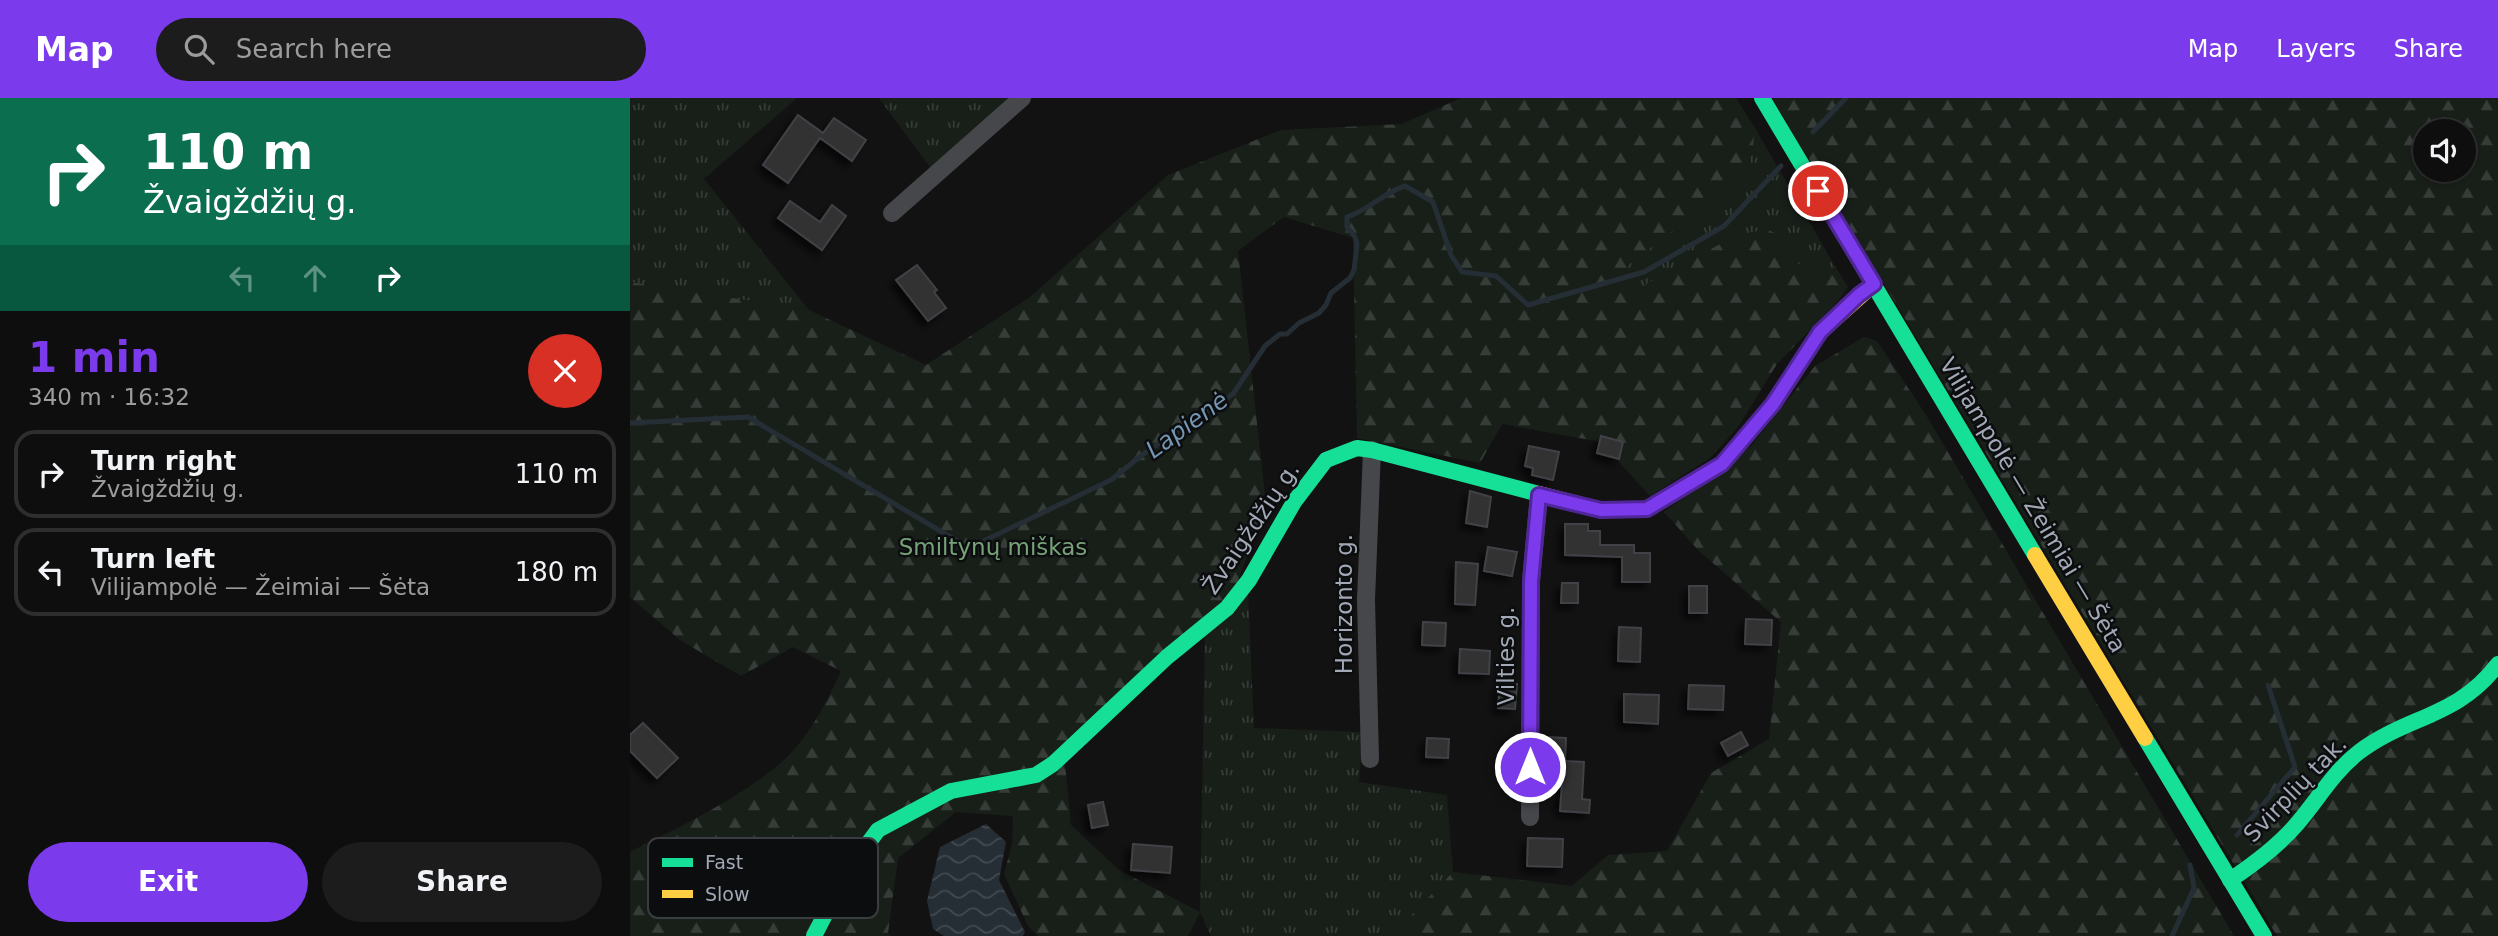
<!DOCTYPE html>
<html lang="en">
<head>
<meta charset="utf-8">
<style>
  body { margin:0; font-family:"DejaVu Sans",sans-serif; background:#1c1c1c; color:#f1f3f6; height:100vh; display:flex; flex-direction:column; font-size:26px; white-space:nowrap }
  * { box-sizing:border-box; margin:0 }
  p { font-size:23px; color:#9b9c9e }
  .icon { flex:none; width:38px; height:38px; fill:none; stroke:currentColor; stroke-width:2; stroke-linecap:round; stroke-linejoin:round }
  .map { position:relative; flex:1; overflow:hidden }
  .details { display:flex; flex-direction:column; background:#0e0e0e; width:630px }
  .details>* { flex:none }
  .banner { background:#0b6e4f; color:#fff; overflow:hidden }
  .buttons { position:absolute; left:1783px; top:21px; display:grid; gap:14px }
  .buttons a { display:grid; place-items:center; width:63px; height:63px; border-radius:50%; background:#0e0e0e; box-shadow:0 2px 5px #0004,0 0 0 2px #2e2e2e; font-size:35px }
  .pin { position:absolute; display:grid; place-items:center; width:60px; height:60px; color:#fff; margin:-30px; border:4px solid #fff; border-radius:50%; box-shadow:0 2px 7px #0007 }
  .me { position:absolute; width:77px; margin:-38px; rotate:0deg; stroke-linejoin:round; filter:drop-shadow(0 0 5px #0008) }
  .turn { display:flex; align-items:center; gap:24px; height:147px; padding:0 28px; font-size:32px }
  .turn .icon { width:91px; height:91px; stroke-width:2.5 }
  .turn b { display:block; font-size:49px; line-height:60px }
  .lanes { display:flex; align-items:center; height:66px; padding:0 28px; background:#0003; justify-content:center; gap:35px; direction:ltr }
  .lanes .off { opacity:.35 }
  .round { display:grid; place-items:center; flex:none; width:74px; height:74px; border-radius:37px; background:#1c1c1c }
  .headline { display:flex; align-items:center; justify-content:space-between; height:119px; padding:0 28px }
  h1 { font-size:42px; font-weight:600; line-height:52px; color:#7c3aed }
  .primary-button { display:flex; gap:14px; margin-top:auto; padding:14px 28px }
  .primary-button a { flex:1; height:80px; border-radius:42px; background:#7c3aed; color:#fff; font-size:28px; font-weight:600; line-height:80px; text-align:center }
  .primary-button a+a { background:#1c1c1c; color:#f1f3f6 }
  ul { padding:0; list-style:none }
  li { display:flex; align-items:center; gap:21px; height:88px; margin:0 14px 10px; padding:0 14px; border:4px solid #2e2e2e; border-radius:21px }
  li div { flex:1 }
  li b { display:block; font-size:26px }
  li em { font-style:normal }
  header { display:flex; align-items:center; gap:42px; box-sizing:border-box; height:98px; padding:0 35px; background:#7c3aed; color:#fff }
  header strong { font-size:33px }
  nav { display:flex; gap:38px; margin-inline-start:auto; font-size:24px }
  .search { width:490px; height:63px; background:#1c1c1c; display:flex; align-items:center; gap:18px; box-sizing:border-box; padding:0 24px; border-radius:38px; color:#9b9c9e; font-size:26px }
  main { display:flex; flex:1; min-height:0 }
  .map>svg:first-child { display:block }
</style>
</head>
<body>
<header>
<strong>Map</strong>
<div class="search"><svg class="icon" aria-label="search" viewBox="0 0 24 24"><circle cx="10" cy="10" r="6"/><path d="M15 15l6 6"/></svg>Search here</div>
<nav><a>Map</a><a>Layers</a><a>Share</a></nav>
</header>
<main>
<section class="details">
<div class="banner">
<div class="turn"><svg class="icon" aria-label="right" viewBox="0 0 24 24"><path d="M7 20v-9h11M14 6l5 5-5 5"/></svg><div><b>110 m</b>Žvaigždžių g.</div></div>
<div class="lanes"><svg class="icon off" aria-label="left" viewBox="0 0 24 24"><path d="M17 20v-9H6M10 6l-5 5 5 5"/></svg><svg class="icon off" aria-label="ahead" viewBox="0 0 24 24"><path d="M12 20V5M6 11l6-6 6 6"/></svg><svg class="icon" aria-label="right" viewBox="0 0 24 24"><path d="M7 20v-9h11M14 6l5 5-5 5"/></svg></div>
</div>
<div class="headline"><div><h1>1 min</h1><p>340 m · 16:32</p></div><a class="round" style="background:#d93025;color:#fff"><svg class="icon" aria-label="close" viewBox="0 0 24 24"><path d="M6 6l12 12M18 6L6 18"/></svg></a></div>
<ul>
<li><svg class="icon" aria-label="right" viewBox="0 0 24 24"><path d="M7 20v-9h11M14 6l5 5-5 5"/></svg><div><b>Turn right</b><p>Žvaigždžių g.</p></div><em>110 m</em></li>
<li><svg class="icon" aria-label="left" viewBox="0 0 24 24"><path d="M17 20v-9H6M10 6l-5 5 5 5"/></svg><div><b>Turn left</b><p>Vilijampolė — Žeimiai — Šėta</p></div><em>180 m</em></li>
</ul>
<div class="primary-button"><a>Exit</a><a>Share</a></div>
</section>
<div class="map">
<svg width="1868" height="838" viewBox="0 0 1868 838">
  <defs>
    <pattern id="grass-tufts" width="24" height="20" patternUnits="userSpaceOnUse" patternTransform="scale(1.75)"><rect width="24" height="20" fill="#181f19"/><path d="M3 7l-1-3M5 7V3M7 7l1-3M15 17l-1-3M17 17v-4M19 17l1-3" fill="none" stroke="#363d38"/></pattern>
    <pattern id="forest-firs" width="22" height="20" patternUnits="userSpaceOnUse" patternTransform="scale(1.75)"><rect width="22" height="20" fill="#181f19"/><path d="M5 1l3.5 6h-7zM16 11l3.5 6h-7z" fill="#363d38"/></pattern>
    <pattern id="water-waves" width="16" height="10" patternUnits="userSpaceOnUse" patternTransform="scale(1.75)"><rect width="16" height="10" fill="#252e35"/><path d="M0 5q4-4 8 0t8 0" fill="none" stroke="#424950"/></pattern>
    <filter id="shadow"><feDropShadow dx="-5.5" dy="5.5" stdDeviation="3.5" flood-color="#0009"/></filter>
  </defs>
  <rect width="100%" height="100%" fill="#121212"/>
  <!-- grass -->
  <g fill="url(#grass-tufts)">
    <polygon points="0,0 167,0 74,81 179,212 0,184"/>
    <polygon points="249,0 392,0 305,76"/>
    <polygon points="1125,30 1206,170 1172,170 1158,155 1152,139 1054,166 1003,194 992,171 1116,77 1123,49"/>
    <polygon points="618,494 624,630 733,634 729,684 817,697 823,774 767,832 766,838 581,838 570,814 575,536"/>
  </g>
  <!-- forest -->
  <g fill="url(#forest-firs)" fill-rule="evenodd">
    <path d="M831,0H1106L1125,30L1123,49L1116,77L993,171L1003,193L1107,137L1137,131L1152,139L1158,155L1172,170H1206L1218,189L1208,203L1147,266L1108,329L1080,360L1020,398L971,344L872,326L850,365L727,340L723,140L654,119L608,153L636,407L603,496L435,665L441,727L489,772L570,814L558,838H408L398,828L374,776L382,746L383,718L326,714L268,760L258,835L261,838H0V754C52,727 108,702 153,663C179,639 197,604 211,573L163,549L111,578L50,542L0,499V184L179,212L296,267L400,199L538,77L651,32L772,26Z"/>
    <path d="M1142,0H1868V838H1647ZM1796,33H1834V72H1796Z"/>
    <polygon points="1234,239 1247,243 1296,317 1604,838 766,838 767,832 823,774 942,788 978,757 1037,753 1081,675 1139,641 1151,524 1069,453 1034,414 1121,348 1185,268"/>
  </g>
  <!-- water -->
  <polygon fill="url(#water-waves)" points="356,726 376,744 369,782 395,834 393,838 314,838 303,831 297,803 310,749"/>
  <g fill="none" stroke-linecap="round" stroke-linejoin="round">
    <!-- stream -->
    <g stroke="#252e35" stroke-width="5">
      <polyline points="1183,34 1216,0"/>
      <path d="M0,325L118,319L339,450L481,382L512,357L603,296L635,248L650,236H657L669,225L689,215L696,207L701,195L720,180L724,172L727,146L725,139L717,129V119C739,112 753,95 775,88L803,104L821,157L832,174L866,178L898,207L1014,174L1094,128L1151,68"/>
      <polyline points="1607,737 1665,669 1638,587"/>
      <polyline points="1542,838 1564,790 1560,767"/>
    </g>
  </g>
  <!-- building -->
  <g fill="#313133" stroke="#404246" stroke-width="2" filter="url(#shadow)">
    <polygon points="168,17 193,35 204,20 236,42 222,63 190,40 158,85 133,67"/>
    <polygon points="160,103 190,124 202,107 216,118 192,152 148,120"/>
    <polygon points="287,167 307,192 304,194 316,210 298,223 266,182"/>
    <polygon points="971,338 993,344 989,361 967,355"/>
    <polygon points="899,348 929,354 923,382 902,377 903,370 895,368"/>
    <polygon points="840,393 861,399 857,429 836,425"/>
    <polygon points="935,426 958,426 958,433 970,433 970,447 1004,447 1004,455 1020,455 1020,484 992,484 992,459 935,457"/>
    <polygon points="858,449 887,454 882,478 854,473"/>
    <polygon points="826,464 848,466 845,507 825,506"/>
    <polygon points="932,485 948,485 948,505 931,505"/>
    <rect x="1059" y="488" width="18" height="27"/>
    <polygon points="1116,521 1142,522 1141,547 1115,546"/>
    <polygon points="793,524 816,525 815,548 792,547"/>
    <polygon points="989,529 1011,530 1010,564 988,563"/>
    <polygon points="830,551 860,553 859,576 829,575"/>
    <polygon points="870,585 887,586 885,611 868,610"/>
    <polygon points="1059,587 1094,588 1093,612 1058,611"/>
    <polygon points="994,596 1029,597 1028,626 994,624"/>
    <polygon points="13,625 48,660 27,680 0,653 0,637"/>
    <polygon points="1111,634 1118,647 1098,658 1091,645"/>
    <polygon points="916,639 936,640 935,663 954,664 952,701 960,702 959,715 930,713 933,672 915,671"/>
    <polygon points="797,640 819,641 818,660 796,659"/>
    <polygon points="473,704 478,727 462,730 458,707"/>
    <polygon points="898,740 933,741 932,769 897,768"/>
    <polygon points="503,746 542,749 540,775 501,772"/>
  </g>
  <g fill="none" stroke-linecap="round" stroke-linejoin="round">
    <!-- street -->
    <g stroke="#46474b" stroke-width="18">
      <polyline points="262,115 392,0"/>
      <polyline points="740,661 736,502 742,352"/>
      <polyline points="900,719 901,483 909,397"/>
    </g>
    <!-- fast -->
    <g stroke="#16e098" stroke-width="16">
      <polyline points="1132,0 1405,457"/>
      <polyline points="1515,640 1634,838"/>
      <path d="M1600,782C1624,766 1647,749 1666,727C1687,703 1703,674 1729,654C1778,617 1827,620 1868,566"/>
      <polyline points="184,838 217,774 248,732 321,693 406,677 423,666 537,559 597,510 619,482 664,404 696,362 727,350 742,352 909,396"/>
    </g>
    <!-- slow -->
    <g stroke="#ffcf43" stroke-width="16">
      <polyline points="909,396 971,412 1017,411 1092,366 1143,306 1190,234 1244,186"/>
      <polyline points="1405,457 1515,640"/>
    </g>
  </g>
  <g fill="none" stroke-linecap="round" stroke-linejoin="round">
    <!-- route casing -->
    <g stroke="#51269a" stroke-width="18">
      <polyline id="route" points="900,669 901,483 909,397 971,412 1017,411 1092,366 1143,306 1190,234 1229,197 1244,186 1188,93"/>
    </g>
    <!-- route -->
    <use href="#route" stroke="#7c3aed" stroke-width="12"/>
  </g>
  <g text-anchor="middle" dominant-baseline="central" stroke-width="5" stroke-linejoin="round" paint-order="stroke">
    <!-- street labels -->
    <g font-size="23" fill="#a2a8b5" stroke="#0c0d0e">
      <text transform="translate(1403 407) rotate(59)">Vilijampolė — Žeimiai — Šėta</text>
      <text transform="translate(621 430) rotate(-56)">Žvaigždžių g.</text>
      <text transform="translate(714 506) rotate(-90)">Horizonto g.</text>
      <text transform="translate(876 558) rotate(-90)">Vilties g.</text>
      <text transform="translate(1665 691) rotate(-46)">Svirplių tak.</text>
    </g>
    <!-- park labels -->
    <g font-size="23" fill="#77a279" stroke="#0c0d0e">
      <text x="363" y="449">Smiltynų miškas</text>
    </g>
    <!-- water labels -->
    <g font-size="24" font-style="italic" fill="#7597b3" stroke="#0c0d0e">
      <text transform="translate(557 327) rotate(-36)">Lapienė</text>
    </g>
  </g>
  <!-- legend -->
  <rect x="18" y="740" width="230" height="80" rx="10" fill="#0c0d0e" stroke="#393c40" stroke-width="2"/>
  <rect x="32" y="760" width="31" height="9" fill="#16e098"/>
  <rect x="32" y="792" width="31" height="8" fill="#ffcf43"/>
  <g font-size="19" fill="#a2a8b5">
    <text x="75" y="771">Fast</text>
    <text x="75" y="803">Slow</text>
  </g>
</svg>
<div class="buttons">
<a><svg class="icon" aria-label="sound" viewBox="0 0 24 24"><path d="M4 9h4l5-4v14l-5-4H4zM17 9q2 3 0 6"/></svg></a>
</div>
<div class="pin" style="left:1188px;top:93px;background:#d93025"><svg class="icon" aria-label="arrive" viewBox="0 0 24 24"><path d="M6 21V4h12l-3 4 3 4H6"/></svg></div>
<svg class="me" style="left:900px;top:669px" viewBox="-20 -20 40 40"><circle r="17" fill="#7c3aed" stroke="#fff" stroke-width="3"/><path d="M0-11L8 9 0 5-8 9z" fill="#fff"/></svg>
</div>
</main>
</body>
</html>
